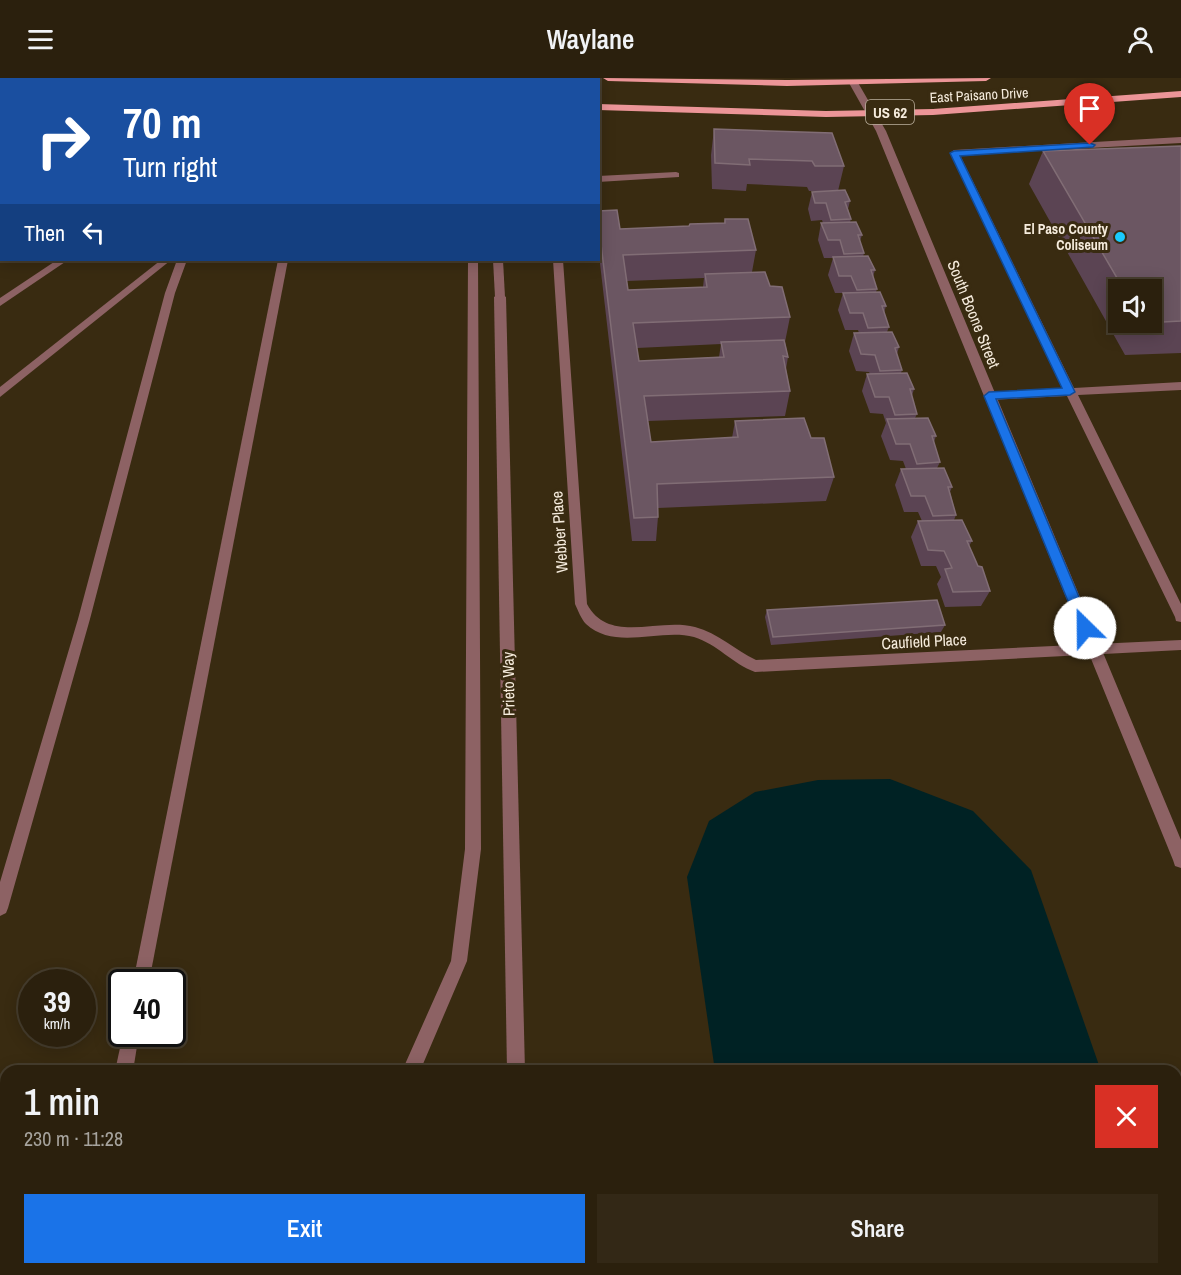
<!DOCTYPE html>
<html lang="en">
<head>
<meta charset="utf-8">
<style>
  body { margin:0; font-family:"Archivo Narrow",sans-serif; background:#332816; color:#f1f3f6; height:100vh; display:flex; flex-direction:column; font-size:22px; white-space:nowrap }
  * { box-sizing:border-box; margin:0 }
  p { font-size:20px; color:#a6a39d }
  .icon { flex:none; width:33px; height:33px; fill:none; stroke:currentColor; stroke-width:2; stroke-linecap:round; stroke-linejoin:round }
  .map { position:relative; flex:1; overflow:hidden }
  .side { position:absolute; left:0px; top:987px; width:1182px; height:210px; display:flex; flex-direction:column; background:#2b200d; border-radius:18px 18px 0 0; box-shadow:0 3px 15px #0003,0 0 0 2px #473e2e }
  .side>* { flex:none }
  .guide { position:absolute; left:0px; top:0px; width:600px; height:183px; box-shadow:0 3px 15px #0003,0 0 0 2px #473e2e; background:#1a4fa0; color:#fff; overflow:hidden }
  .fabs { position:absolute; left:1108px; top:201px; display:grid; gap:12px }
  .fabs a { display:grid; place-items:center; width:54px; height:54px; border-radius:0px; background:#2b200d; box-shadow:0 3px 15px #0003,0 0 0 2px #473e2e; font-size:30px }
  .speed { position:absolute; left:18px; top:891px; display:flex; gap:12px; font-size:30px; font-weight:700; text-align:center }
  .speed>* { display:grid; place-content:center; width:78px; height:78px; border-radius:50%; background:#2b200d; box-shadow:0 3px 15px #0003,0 0 0 2px #473e2e; line-height:1 }
  .speed small { font-size:15px; font-weight:400 }
  .speed .limit { border:3px solid #111; border-radius:9px; background:#fff; color:#111 }
  .pin { position:absolute; display:grid; place-items:center; width:51px; height:51px; color:#fff; margin:-62px -26px; border-radius:50% 50% 50% 0; rotate:-45deg; box-shadow:0 0 6px #0007 }
  .pin .icon { rotate:45deg }
  .me { position:absolute; width:66px; margin:-33px; rotate:337deg; stroke-linejoin:round; filter:drop-shadow(0 0 4px #0008) }
  .turn { display:flex; align-items:center; gap:21px; height:126px; padding:0 24px; font-size:27px }
  .turn .icon { width:78px; height:78px; stroke-width:2.5 }
  .turn b { display:block; font-size:42px; line-height:51px }
  .then { display:flex; align-items:center; height:57px; padding:0 24px; background:#0003; gap:12px; font-size:22px }
  .round { display:grid; place-items:center; flex:none; width:63px; height:63px; border-radius:0px; background:#332816 }
  .head { display:flex; align-items:center; justify-content:space-between; height:102px; padding:0 24px }
  h1 { font-size:36px; font-weight:600; line-height:45px }
  .primary-button { display:flex; gap:12px; margin-top:auto; padding:12px 24px }
  .primary-button a { flex:1; height:69px; border-radius:0px; background:#1a73e8; color:#fff; font-size:24px; font-weight:600; line-height:69px; text-align:center }
  .primary-button a+a { background:#332816; color:#f1f3f6 }
  header { display:flex; justify-content:space-between; align-items:center; height:78px; padding:0 24px; background:#2b200d; font-size:27px; font-weight:600 }
  .map>svg:first-child { display:block }
</style>
</head>
<body>
<header><svg class="icon" aria-label="menu" viewBox="0 0 24 24"><path d="M4 6h16M4 12h16M4 18h16"/></svg>Waylane<svg class="icon" aria-label="person" viewBox="0 0 24 24"><circle cx="12" cy="8" r="4"/><path d="M4 21q1-7 8-7t8 7"/></svg></header>
<div class="map">
<svg width="1181" height="1197" viewBox="0 0 1181 1197">
  <rect width="100%" height="100%" fill="#392b11"/>
  <!-- water -->
  <g fill="#002224">
    <polygon points="890,701 973,733 1031,792 1101,993 715,993 687,799 709,743 755,714 818,702"/>
    <polygon points="743,1191 1171,1191 1173,1197 744,1197"/>
  </g>
  <g fill="none" stroke-linecap="round" stroke-linejoin="round">
    <!-- service -->
    <g fill="#8d6264" fill-rule="evenodd">
      <polygon points="1181,59 1181,65 960,77 1074,310 1181,304 1181,312 1078,317 1181,526 1181,544 1176,543 1175,539 1067,318 989,322 984,318 989,314 1064,310 950,75 954,72"/>
      <polygon points="676,94 679,95 679,99 598,104 598,98"/>
      <polygon points="2,134 2,141 0,142 0,135"/>
      <polygon points="57,182 68,182 0,228 0,220"/>
      <polygon points="161,182 171,182 0,319 0,309"/>
      <polygon points="177,182 187,182 175,215 90,541 8,830 6,835 0,838 0,804 78,541 165,215"/>
      <polygon points="278,182 288,182 149,904 133,904"/>
      <polygon points="468,182 478,182 481,771 467,883 420,993 402,993 451,883 465,771"/>
      <polygon points="493,182 503,182 505,219 500,222 495,219"/>
      <path d="M553,182H563L587,526C609,567 658,539 695,549C718,555 735,572 756,582L1181,562V572L755,594C733,586 717,566 694,559C660,550 615,573 586,546C581,541 578,532 575,526Z"/>
      <polygon points="123,956 139,956 133,993 115,993"/>
      <polygon points="53,1191 72,1191 70,1197 51,1197"/>
      <polygon points="208,1191 233,1191 231,1197 206,1197"/>
    </g>
    <!-- minor -->
    <g fill="#8d6264" fill-rule="evenodd">
      <polygon points="500,215 506,219 525,993 507,993 494,219"/>
      <rect x="503" y="1191" width="20" height="6"/>
    </g>
    <!-- tertiary -->
    <polygon fill="#8d6264" fill-rule="evenodd" points="851,3 857,3 886,53 1181,762 1181,790 1175,788 1173,782 876,53 849,5"/>
    <!-- secondary -->
    <g fill="#c37f81" fill-rule="evenodd">
      <polygon points="54,0 64,0 54,2"/>
      <polygon points="0,115 2,115 0,124"/>
    </g>
    <!-- primary -->
    <g fill="#ec9598" fill-rule="evenodd">
      <polygon points="85,0 97,0 84,2"/>
      <polygon points="289,0 307,0 308,2 291,2"/>
      <polygon points="460,0 470,0 460,2"/>
      <polygon points="603,0 787,2 991,0 986,3 787,8 608,3"/>
      <polygon points="1181,13 1181,19 933,37 826,39 598,32 598,26 826,33 933,31"/>
    </g>
    <!-- motorway -->
    <polygon fill="#f8b7b9" fill-rule="evenodd" points="31,0 41,0 42,2 31,2"/>
  </g>
  <!-- wall -->
  <g fill="#5b4453" fill-rule="evenodd">
    <polygon points="714,51 844,88 838,113 850,123 848,131 851,141 850,144 862,157 860,163 864,175 863,179 875,192 873,199 877,211 876,214 886,228 884,235 889,249 887,254 899,269 897,276 902,292 901,295 914,311 912,318 917,336 915,340 936,358 934,364 940,384 937,390 952,409 950,414 956,437 954,442 972,463 969,468 978,488 990,513 981,528 945,529 937,506 941,499 936,488 921,488 911,459 918,443 922,443 918,434 904,434 895,407 901,391 906,391 903,383 890,382 881,358 886,345 883,336 870,335 862,313 867,296 870,296 869,294 856,293 849,273 854,255 859,255 858,252 845,252 838,232 843,215 835,215 828,197 833,180 824,180 818,162 821,145 823,145 822,142 811,143 808,131 812,114 825,113 809,113 807,109 747,106 746,113 712,111 711,77"/>
    <path d="M1181,68V275L1125,277L1029,106L1043,73ZM1119,212H1152V244H1119Z"/>
    <path d="M598,133L620,151L689,148L724,145L725,141L756,172L752,194L770,208L790,239L785,264L788,279L786,291L790,313L785,338L648,343L651,364L732,360L735,343L811,360L834,399L826,423L658,430V439L656,463H632L598,168ZM704,200L703,209L628,212L627,203ZM721,266L719,279L639,283L637,270Z"/>
    <polygon points="767,532 945,547 941,554 771,567 765,539"/>
  </g>
  <!-- building -->
  <g fill="#6b5662" stroke="#816d75" stroke-width="1.5">
    <polygon points="714,51 832,55 844,88 815,88 812,83 749,81 750,87 715,85"/>
    <polygon points="1181,68 1181,243 1144,245 1152,244 1152,212 1124,212 1043,73"/>
    <polygon points="845,112 850,123 845,124 851,141 831,142 826,125 815,125 812,114"/>
    <polygon points="617,132 620,151 689,148 690,146 725,145 725,141 748,141 756,172 623,177 628,212 707,209 705,196 765,194 770,208 782,209 790,239 633,245 639,283 724,279 721,264 784,262 788,279 783,278 790,313 644,318 651,364 738,359 735,343 804,340 811,360 824,360 834,399 657,406 658,439 634,440 598,141 598,133"/>
    <polygon points="856,144 862,157 858,157 864,175 844,176 840,162 828,162 821,145"/>
    <polygon points="868,178 875,192 871,192 877,211 857,212 851,198 839,198 833,179"/>
    <polygon points="880,214 886,228 882,228 889,249 868,250 863,235 850,235 843,215"/>
    <polygon points="892,254 899,269 895,270 902,292 880,293 875,277 861,276 854,255"/>
    <polygon points="907,295 914,311 910,311 917,336 895,337 889,319 875,319 867,296"/>
    <polygon points="928,340 936,358 932,358 940,384 917,386 910,366 896,366 887,341"/>
    <polygon points="944,390 952,409 948,409 956,437 933,438 925,418 911,418 901,391"/>
    <polygon points="962,442 972,463 967,463 978,488 982,489 990,513 953,514 945,491 952,490 944,473 928,472 918,443"/>
    <polygon points="937,522 945,547 773,559 767,532"/>
  </g>
  <!-- route -->
  <polygon fill="#1a73e8" stroke="#114b97" stroke-width="1.5" points="1090,65 1095,67 1093,69 960,78 1075,314 1070,317 996,321 1092,550 1085,555 1079,550 984,318 989,314 1062,310 950,75 954,73"/>
  <!-- markers -->
  <circle fill="#1acafc" stroke="#392b11" stroke-width="2" cx="1120" cy="159" r="6"/>
  <g text-anchor="middle" dominant-baseline="central" stroke-width="6" stroke-linejoin="round" paint-order="stroke">
    <!-- far-street labels -->
    <g font-size="14" fill="#f6ecdd" stroke="#392b11">
      <text transform="translate(979 17) rotate(-3)">East Paisano Drive</text>
    </g>
    <!-- far-poi labels -->
    <g font-size="14" font-weight="bold" fill="#f6ecdd" stroke="#392b11" text-anchor="end">
      <text x="1108" y="151">El Paso County<tspan x="1108" dy="16">Coliseum</tspan></text>
    </g>
    <!-- shield labels -->
    <rect fill="#392b11" stroke="#bdb2a0" stroke-width="1.5" x="866" y="22" width="48" height="24" rx="4.5"/>
    <g font-size="15" font-weight="bold" fill="#f6ecdd">
      <text x="890" y="34">US 62</text>
    </g>
    <!-- street labels -->
    <g font-size="16" fill="#f6ecdd" stroke="#392b11">
      <text transform="translate(974 236) rotate(68)">South Boone Street</text>
      <text transform="translate(559 454) rotate(-94)">Webber Place</text>
      <text transform="translate(924 563) rotate(-3)">Caufield Place</text>
      <text transform="translate(508 606) rotate(-91)">Prieto Way</text>
    </g>
  </g>
</svg>
<div class="fabs">
<a><svg class="icon" aria-label="sound" viewBox="0 0 24 24"><path d="M4 9h4l5-4v14l-5-4H4zM17 9q2 3 0 6"/></svg></a>
</div>
<div class="speed"><div>39<small>km/h</small></div><div class="limit">40</div></div>
<div class="pin" style="left:1090px;top:67px;background:#d93025"><svg class="icon" aria-label="arrive" viewBox="0 0 24 24"><path d="M6 21V4h12l-3 4 3 4H6"/></svg></div>
<svg class="me" style="left:1085px;top:550px" viewBox="-20 -20 40 40"><circle r="19" fill="#fff"/><path d="M0-13L10 11 0 6-10 11z" fill="#1a73e8"/></svg>
<div class="guide">
<div class="turn"><svg class="icon" aria-label="right" viewBox="0 0 24 24"><path d="M7 20v-9h11M14 6l5 5-5 5"/></svg><div><b>70 m</b>Turn right</div></div>
<div class="then">Then<svg class="icon" aria-label="left" viewBox="0 0 24 24"><path d="M17 20v-9H6M10 6l-5 5 5 5"/></svg></div>
</div>
<section class="side">
<div class="head"><div><h1>1 min</h1><p>230 m · 11:28</p></div><a class="round" style="background:#d93025;color:#fff"><svg class="icon" aria-label="close" viewBox="0 0 24 24"><path d="M6 6l12 12M18 6L6 18"/></svg></a></div>
<div class="primary-button"><a>Exit</a><a>Share</a></div>
</section>
</div>
</body>
</html>
